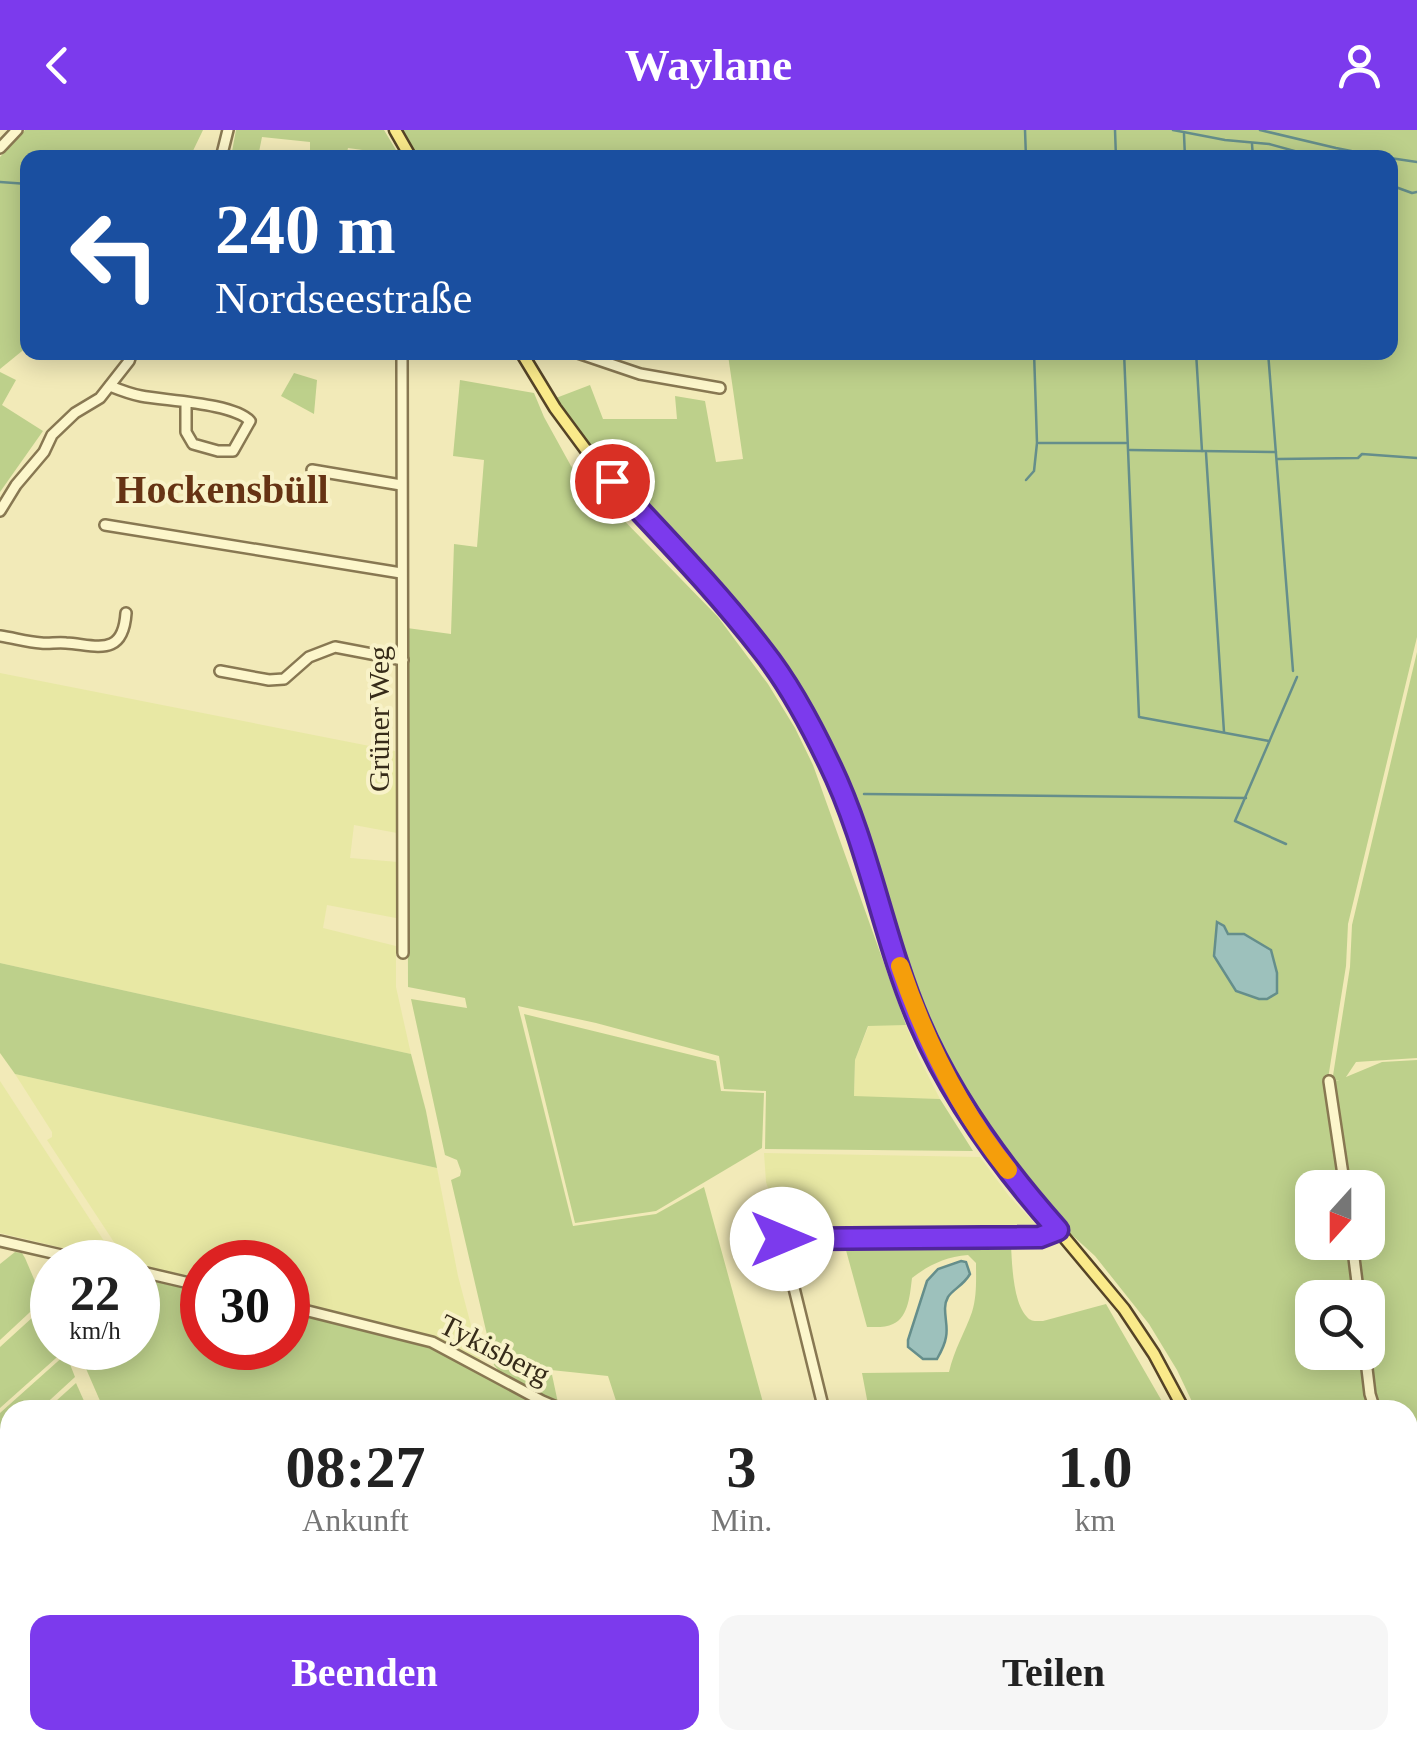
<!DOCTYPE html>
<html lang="de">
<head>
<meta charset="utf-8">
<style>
  body { margin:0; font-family:Georgia,serif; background:#f6f6f6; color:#222; height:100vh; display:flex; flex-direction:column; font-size:38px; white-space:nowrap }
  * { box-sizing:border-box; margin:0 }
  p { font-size:32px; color:#767676 }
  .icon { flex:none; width:55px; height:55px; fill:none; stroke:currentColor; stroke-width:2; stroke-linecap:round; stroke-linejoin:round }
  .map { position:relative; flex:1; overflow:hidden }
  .side { position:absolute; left:0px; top:1270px; width:1418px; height:350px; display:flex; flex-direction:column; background:#fff; border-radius:30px 30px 0 0; box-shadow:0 5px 25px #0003 }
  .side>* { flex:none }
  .guide { position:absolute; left:20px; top:20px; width:1378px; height:210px; border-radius:20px; box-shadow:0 5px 25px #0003; background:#1a4fa0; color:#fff; overflow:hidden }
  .needle { width:65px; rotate:201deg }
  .buttons { position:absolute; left:1295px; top:1040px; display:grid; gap:20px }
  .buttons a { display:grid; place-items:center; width:90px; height:90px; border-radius:20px; background:#fff; box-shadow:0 5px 25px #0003; font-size:50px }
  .speed { position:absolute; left:30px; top:1110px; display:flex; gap:20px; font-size:50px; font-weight:700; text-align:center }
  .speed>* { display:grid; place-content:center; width:130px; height:130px; border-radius:50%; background:#fff; box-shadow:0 5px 25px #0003; line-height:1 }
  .speed small { font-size:25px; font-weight:400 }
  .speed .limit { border:15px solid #d22; background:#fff; color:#111 }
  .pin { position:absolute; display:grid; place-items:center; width:85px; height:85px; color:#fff; margin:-42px; border:5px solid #fff; border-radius:50%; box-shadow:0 2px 10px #0007 }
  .me { position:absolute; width:110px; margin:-55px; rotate:90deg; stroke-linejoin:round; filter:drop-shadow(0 0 8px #0008) }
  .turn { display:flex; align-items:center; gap:35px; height:210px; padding:0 30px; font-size:45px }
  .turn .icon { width:130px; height:130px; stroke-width:2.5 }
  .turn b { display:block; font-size:70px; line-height:85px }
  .eta { display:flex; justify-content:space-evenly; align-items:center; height:170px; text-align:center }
  .eta b { font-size:60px; font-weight:700; line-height:70px }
  .primary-button { display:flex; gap:20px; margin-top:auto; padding:20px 30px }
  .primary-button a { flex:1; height:115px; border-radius:20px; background:#7c3aed; color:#fff; font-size:40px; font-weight:700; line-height:115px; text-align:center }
  .primary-button a+a { background:#f6f6f6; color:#222 }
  header { display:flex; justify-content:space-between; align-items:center; height:130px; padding:0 30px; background:#7c3aed; color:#fff; font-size:45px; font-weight:700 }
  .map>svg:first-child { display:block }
</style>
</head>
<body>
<header><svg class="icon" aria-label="back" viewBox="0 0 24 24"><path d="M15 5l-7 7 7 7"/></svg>Waylane<svg class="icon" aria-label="person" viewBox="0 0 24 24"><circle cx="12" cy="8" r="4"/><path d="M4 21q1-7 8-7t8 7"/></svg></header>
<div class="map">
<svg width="1417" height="1620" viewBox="0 0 1417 1620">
  <rect width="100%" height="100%" fill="#f2eab8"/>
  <!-- farmland -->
  <g fill="#e8e8a4">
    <polygon points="0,543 395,621 397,703 354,695 350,728 398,732 396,788 327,775 323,798 396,816 396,857 411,924 0,833"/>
    <polygon points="869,895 906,895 918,926 940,969 854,967 855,930"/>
    <polygon points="15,944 437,1038 458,1146 481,1233 420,1203 288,1171 288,1132 202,1132 202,1151 138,1135 138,1132 127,1132 47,1010 52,1007 52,1002"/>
    <polygon points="0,951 117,1131 0,1103"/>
    <polygon points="764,1023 980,1027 1009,1066 1042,1101 782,1102 766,1052"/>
  </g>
  <!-- green -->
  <g fill="#bdd08b" fill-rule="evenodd">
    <polygon points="25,0 203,0 190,27 28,28 27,217 0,239 0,27"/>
    <polygon points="236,0 384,0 399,25 348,18 346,27 310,27 310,12 262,7 258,27 231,27"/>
    <path d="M403,0H1417V507L1348,794L1346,836L1327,955L1339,950L1332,952L1350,837L1352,795L1417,522V928L1356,932L1346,947L1382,932L1417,930V1496H1409L1408,1513V1280H1196L1177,1240L1149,1194L1095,1126L1072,1105L1029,1057L988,1001L959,958L926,888L862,694L839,637L798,561L769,518L602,330L575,298L556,268L590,255L603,289H677L675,266L705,271L716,332L743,329L728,225L725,223L1390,222V28H418ZM1312,1058H1368V1112H1312ZM1312,1168H1368V1222H1312Z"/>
    <polygon points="0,242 16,250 2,275 43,301 0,362"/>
    <polygon points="294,243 317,250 314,284 281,266"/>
    <polygon points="460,250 534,263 544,287 571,336 718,487 768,554 795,598 813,635 906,895 868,896 855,930 854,966 940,969 973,1021 765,1019 766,961 724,959 719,926 596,893 518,876 573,1096 656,1084 704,1057 765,1280 619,1280 608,1246 551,1240 558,1273 500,1242 494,1235 451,1050 460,1046 461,1041 457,1030 445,1025 411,869 467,878 465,868 408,857 407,498 451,504 454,414 477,417 484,330 453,326"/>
    <polygon points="0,833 411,924 426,981 437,1038 15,944 0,923"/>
    <polygon points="524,884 716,931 721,961 764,963 762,1018 656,1081 575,1093"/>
    <path d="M844,1113L1011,1115C1012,1134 1013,1173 1027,1187C1031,1192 1037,1191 1043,1191L1106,1174L1167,1280H869L862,1243L949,1242C954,1220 965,1202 972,1182C977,1166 976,1149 976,1133L968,1125C945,1127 929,1135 912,1148C910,1163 909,1187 893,1194C886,1198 875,1197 867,1197Z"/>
    <polygon points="15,1122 22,1123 25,1128 43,1170 0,1210 0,1134"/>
    <polygon points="138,1148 202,1162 202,1218 288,1218 288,1182 416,1210 551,1280 104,1280 77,1218 138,1218"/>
    <polygon points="45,1176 52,1193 52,1218 64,1218 65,1220 0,1278 0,1217"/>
    <polygon points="66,1224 75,1247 39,1280 10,1280 10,1307 0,1316 0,1283"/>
    <polygon points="76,1253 88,1280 46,1280"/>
    <polygon points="10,1312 10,1377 0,1386 0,1321"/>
    <polygon points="0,1426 10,1438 10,1524 0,1533"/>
    <polygon points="10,1530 10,1610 58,1610 47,1620 13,1620 0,1605 0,1539"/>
    <polygon points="63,1610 196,1610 200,1613 193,1620 52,1620"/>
    <polygon points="205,1610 365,1610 366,1620 218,1620"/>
    <polygon points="376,1610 541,1610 435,1620 377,1620"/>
    <polygon points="616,1610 891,1610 893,1620 617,1620"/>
  </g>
  <!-- water -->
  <g fill="#9dc1bc" stroke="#658e8b" stroke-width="2.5">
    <polygon points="1217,792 1224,796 1228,804 1244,804 1271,820 1277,843 1277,863 1267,869 1259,869 1236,861 1214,826"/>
    <path d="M961,1131L966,1132L970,1144C963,1156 953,1159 948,1167C941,1179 949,1194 946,1207C945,1214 941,1222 937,1229H923L908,1217V1210L927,1151L938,1139Z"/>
  </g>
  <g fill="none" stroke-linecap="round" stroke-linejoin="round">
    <!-- stream -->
    <g stroke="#658e8b" stroke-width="2.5">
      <polyline points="1025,0 1026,28"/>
      <polyline points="1115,0 1116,28"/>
      <polyline points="1173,0 1225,10 1269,14 1320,28"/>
      <polyline points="1260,0 1336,18 1386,28"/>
      <polyline points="1184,4 1185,28"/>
      <polyline points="1252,14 1253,28"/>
      <polyline points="1390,28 1417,32"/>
      <polyline points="0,52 28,54"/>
      <polyline points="1390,55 1412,63 1417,62"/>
      <polyline points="1124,222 1139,587 1269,611"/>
      <polyline points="1196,222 1202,321"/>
      <polyline points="1268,222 1293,541"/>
      <polyline points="1039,313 1126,313"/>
      <polyline points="1130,320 1276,322"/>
      <polyline points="1206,323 1224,602"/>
      <polyline points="1278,329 1358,328 1362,324 1417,328"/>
      <polyline points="1026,350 1034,341 1037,313 1034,222"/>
      <polyline points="864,664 1246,668"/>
      <polyline points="1286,714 1235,691 1297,547"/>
    </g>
    <!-- minor casing -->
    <g stroke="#887852" stroke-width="14">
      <g id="minor">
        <polyline points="0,18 17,0"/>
        <polyline points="221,28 228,0"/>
        <polyline points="402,222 403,823"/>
        <polyline points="575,222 640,244 720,258"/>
        <path d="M110,256C120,260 130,264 141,266C167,271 233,273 250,291L233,321H218L193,314L186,302V274"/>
        <polyline points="312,340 401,355"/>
        <polyline points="0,381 16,355 44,322 52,305 75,283 100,268 129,231 132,222"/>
        <polyline points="105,395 401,443"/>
        <path d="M0,506C14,508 27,512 41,513C49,514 57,512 66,513C96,515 123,528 126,483"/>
        <polyline points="220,541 269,550 284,549 309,527 335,517 403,530"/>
        <polyline points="1329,951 1345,1058"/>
        <polyline points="0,1111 92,1132"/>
        <polyline points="1352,1112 1359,1168"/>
        <polyline points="138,1141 202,1156"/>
        <polyline points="288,1176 432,1212 542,1271 563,1280"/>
        <polyline points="1365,1222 1370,1264 1375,1280"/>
        <polyline points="824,1280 782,1109 1040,1107 1058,1100"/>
        <polyline points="1408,1479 1411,1579 1417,1599"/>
        <polyline points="897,1610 900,1620"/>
        <polyline points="1154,1610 1191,1620"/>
      </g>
    </g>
    <!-- major casing -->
    <g stroke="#554427" stroke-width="15">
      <g id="major">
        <polyline points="395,0 411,28"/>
        <polyline points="521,222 555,278 589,324 691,437 765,523 791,563 831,638 856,697 919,891 954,962 998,1028 1124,1179 1154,1224 1184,1280"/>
        <polyline points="1304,1610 1307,1620"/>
      </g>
    </g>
    <!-- minor -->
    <use href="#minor" stroke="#fcf6cb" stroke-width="9"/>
    <!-- major -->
    <use href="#major" stroke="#faea8a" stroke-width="10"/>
  </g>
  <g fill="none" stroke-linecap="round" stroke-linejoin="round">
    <!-- route casing -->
    <g stroke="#51269a" stroke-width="25">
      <path id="route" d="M612,351C663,406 717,461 763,521C790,555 811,595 829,633C869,715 883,808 919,892C952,969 1002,1037 1058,1100L1040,1107L782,1109"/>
    </g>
    <!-- route -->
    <use href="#route" stroke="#7c3aed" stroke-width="18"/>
    <!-- slow -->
    <path stroke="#f59e0b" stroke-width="18" d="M900,836C925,910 959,979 1008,1040"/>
  </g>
  <g text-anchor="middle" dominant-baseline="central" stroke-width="8" stroke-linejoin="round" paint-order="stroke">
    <!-- street labels -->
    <g font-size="30" fill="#362b19" stroke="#f8f2c8">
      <text transform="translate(378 589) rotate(-90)">Grüner Weg</text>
      <text transform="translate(495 1219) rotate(27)">Tykisberg</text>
    </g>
    <!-- district labels -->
    <g font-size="40" font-weight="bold" fill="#663314" stroke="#f8f2c8">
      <text x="222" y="359">Hockensbüll</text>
    </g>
  </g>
</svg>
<div class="buttons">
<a><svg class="needle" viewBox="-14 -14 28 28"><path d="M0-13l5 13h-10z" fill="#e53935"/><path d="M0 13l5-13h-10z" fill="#767676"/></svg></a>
<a><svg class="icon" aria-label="search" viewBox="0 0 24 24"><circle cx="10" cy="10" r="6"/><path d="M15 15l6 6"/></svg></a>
</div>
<div class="speed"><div>22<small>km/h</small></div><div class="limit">30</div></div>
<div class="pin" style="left:612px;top:351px;background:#d93025"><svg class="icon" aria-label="arrive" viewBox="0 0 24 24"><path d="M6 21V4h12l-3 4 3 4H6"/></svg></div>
<svg class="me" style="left:782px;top:1109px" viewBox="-20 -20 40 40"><circle r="19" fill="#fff"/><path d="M0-13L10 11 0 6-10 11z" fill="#7c3aed"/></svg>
<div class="guide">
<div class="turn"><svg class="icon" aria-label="left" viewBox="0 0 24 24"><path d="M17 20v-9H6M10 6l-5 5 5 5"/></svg><div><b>240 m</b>Nordseestraße</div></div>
</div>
<section class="side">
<div class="eta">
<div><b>08:27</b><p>Ankunft</p></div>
<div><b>3</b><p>Min.</p></div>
<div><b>1.0</b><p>km</p></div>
</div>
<div class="primary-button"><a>Beenden</a><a>Teilen</a></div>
</section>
</div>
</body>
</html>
